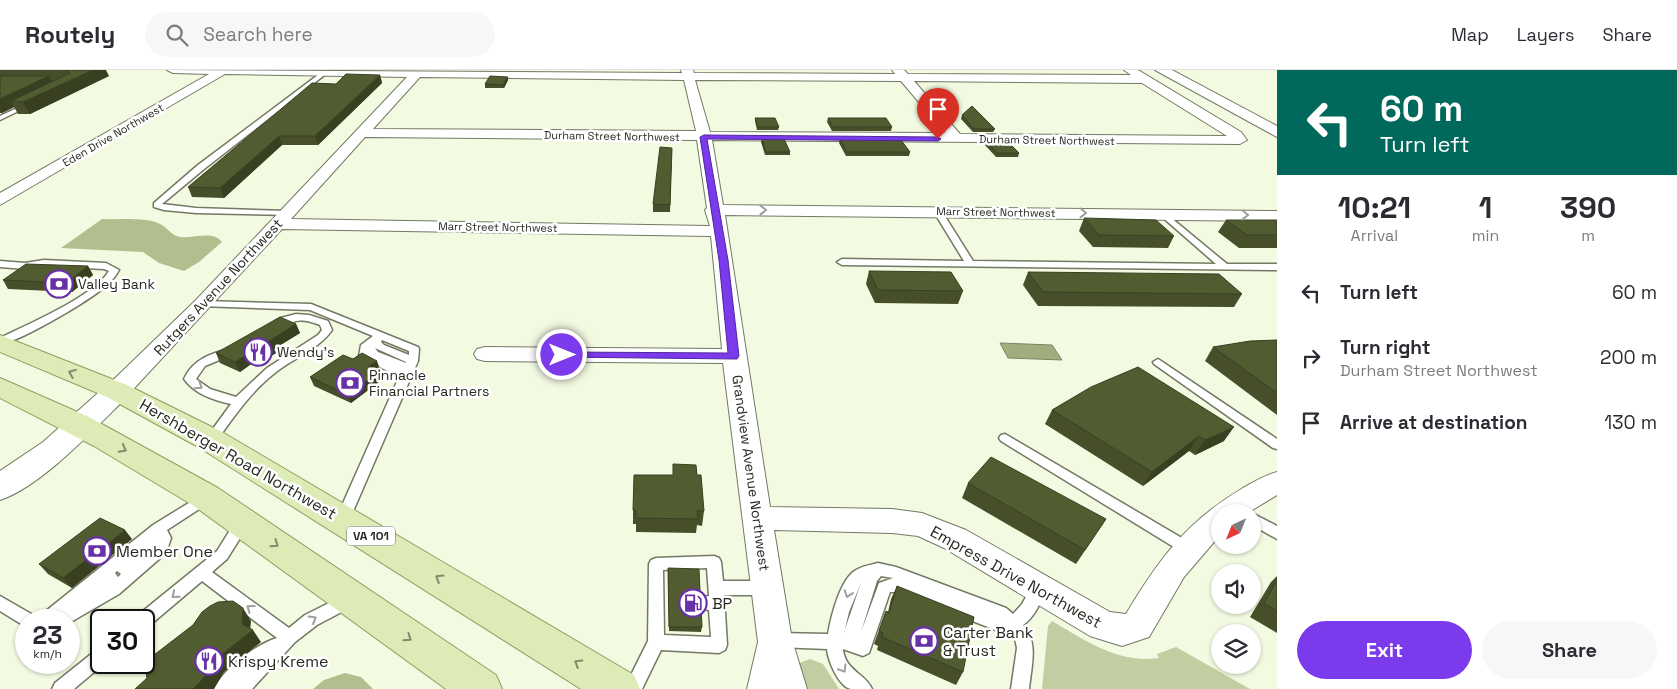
<!DOCTYPE html>
<html lang="en">
<head>
<meta charset="utf-8">
<style>
  body { margin:0; font-family:"Space Grotesk",sans-serif; background:#f7f7f7; color:#2b2b33; height:100vh; display:flex; flex-direction:column; font-size:19px; white-space:nowrap }
  * { box-sizing:border-box; margin:0 }
  p { font-size:16px; color:#7c7c81 }
  .icon { flex:none; width:28px; height:28px; fill:none; stroke:currentColor; stroke-width:2; stroke-linecap:round; stroke-linejoin:round }
  .map { position:relative; flex:1; overflow:hidden }
  .panel { display:flex; flex-direction:column; background:#fff; width:400px }
  .panel>* { flex:none }
  .banner { background:#00695c; color:#fff; overflow:hidden }
  .needle { width:32px; rotate:223deg }
  .buttons { position:absolute; left:1211px; top:434px; display:grid; gap:10px }
  .buttons a { display:grid; place-items:center; width:50px; height:50px; border-radius:50%; background:#fff; box-shadow:0 1px 4px #0004; font-size:25px }
  .speed { position:absolute; left:15px; top:539px; display:flex; gap:10px; font-size:25px; font-weight:700; text-align:center }
  .speed>* { display:grid; place-content:center; width:65px; height:65px; border-radius:50%; background:#fff; box-shadow:0 1px 4px #0004; line-height:1 }
  .speed small { font-size:12px; font-weight:400 }
  .speed .limit { border:2px solid #111; border-radius:8px; background:#fff; color:#111 }
  .pin { position:absolute; display:grid; place-items:center; width:42px; height:42px; color:#fff; margin:-51px -21px; border-radius:50% 50% 50% 0; rotate:-45deg; box-shadow:0 0 5px #0007 }
  .pin .icon { rotate:45deg }
  .me { position:absolute; width:55px; margin:-28px; rotate:90deg; stroke-linejoin:round; filter:drop-shadow(0 0 4px #0008) }
  .turn { display:flex; align-items:center; gap:18px; height:105px; padding:0 20px; font-size:22px }
  .turn .icon { width:65px; height:65px; stroke-width:2.5 }
  .turn b { display:block; font-size:35px; line-height:42px }
  .eta { display:flex; justify-content:space-evenly; align-items:center; height:85px; text-align:center }
  .eta b { font-size:30px; font-weight:700; line-height:35px }
  .cta { display:flex; gap:10px; margin-top:auto; padding:10px 20px }
  .cta a { flex:1; height:58px; border-radius:30px; background:#7c3aed; color:#fff; font-size:20px; font-weight:700; line-height:58px; text-align:center }
  .cta a+a { background:#f7f7f7; color:#2b2b33 }
  ul { padding:0; list-style:none }
  li { display:flex; align-items:center; gap:15px; height:65px; padding:0 20px }
  li div { flex:1 }
  li b { display:block; font-size:19px }
  li em { font-style:normal }
  header { display:flex; align-items:center; gap:30px; box-sizing:border-box; height:70px; padding:0 25px; background:#fff; border-bottom:1px solid #e1e1e2 }
  header strong { font-size:24px }
  nav { display:flex; gap:28px; margin-inline-start:auto; font-size:18px }
  .search { width:350px; height:45px; background:#f7f7f7; display:flex; align-items:center; gap:12px; box-sizing:border-box; padding:0 18px; border-radius:28px; color:#7c7c81; font-size:19px }
  main { display:flex; flex:1; min-height:0 }
  .map>svg:first-child { display:block }
</style>
</head>
<body>
<header>
<strong>Routely</strong>
<div class="search"><svg class="icon" aria-label="search" viewBox="0 0 24 24"><circle cx="10" cy="10" r="6"/><path d="M15 15l6 6"/></svg>Search here</div>
<nav><a>Map</a><a>Layers</a><a>Share</a></nav>
</header>
<main>
<div class="map">
<svg width="1277" height="619" viewBox="0 0 1277 619">
  <rect width="100%" height="100%" fill="#f3fae2"/>
  <!-- green -->
  <g fill="#c2cea1">
    <path d="M1052,551C1086,571 1119,594 1159,588L1157,584L1176,577L1250,619H1042L1048,556Z"/>
    <polygon points="810,589 823,594 839,619 801,619 799,593"/>
  </g>
  <!-- forest -->
  <g fill="#b1be8e">
    <path d="M102,149C120,150 141,147 158,153C167,156 170,165 180,167C193,169 213,160 222,172L199,192L184,201L159,193L143,182L61,178Z"/>
    <polygon points="345,603 361,607 373,619 313,619 324,610"/>
  </g>
  <!-- water -->
  <polygon fill="#a1ad7e" stroke="#7c8562" points="1000,273 1052,275 1062,290 1008,288"/>
  <g fill="none" stroke-linecap="round" stroke-linejoin="round">
    <!-- service casing -->
    <g stroke="#737964" stroke-width="3">
      <g id="service">
        <polygon points="322,2 327,3 204,99 162,134 196,138 288,141 292,143 291,145 196,143 164,140 154,137 154,133 198,95"/>
        <polygon points="28,33 33,34 0,50 0,46"/>
        <polygon points="935,140 941,140 973,191 1216,194 1161,146 1160,144 1164,142 1227,194 1277,194 1277,200 842,195 837,192 842,189 964,191 934,142"/>
        <path d="M44,190L106,193L119,200C117,203 115,207 112,210C98,227 22,270 0,275V268C28,254 93,227 109,201L104,199L44,196L25,199L0,197V191L25,193Z"/>
        <path d="M203,231L311,234L418,277L419,279L418,291L348,453L343,455L338,453L336,449L399,307L359,286L361,275L373,266L310,240L200,236L198,234L200,232ZM382,270L409,281V285L384,275L381,272ZM375,278L406,292V293L378,282Z"/>
        <path d="M296,244L309,245L328,251L332,260C319,279 294,288 276,302C251,321 233,348 215,373H207L205,370L207,367L231,334C213,330 195,324 184,309C193,289 212,283 232,278L236,279L237,281L236,283L205,296L196,309L210,319L236,327L267,298L318,265L322,260L320,255C294,245 293,254 271,260L266,257L281,248Z"/>
        <polygon points="1158,289 1277,369 1277,379 1273,378 1154,294 1153,292"/>
        <polygon points="1005,364 1192,474 1194,478 1192,482 1187,484 1182,482 1001,371 999,368 1001,365"/>
        <path d="M205,423L210,424L212,428L210,432L167,460L171,468L166,483L119,524L69,553V550H39L41,545L153,455ZM117,501L121,504L118,507L115,503Z"/>
        <polygon points="1252,443 1277,456 1277,469 1252,455"/>
        <path d="M242,447L247,449L249,453L247,457L227,489L212,502L289,558L305,545L343,526L348,524L353,526L356,531L353,536L317,555L295,572L252,619H214C223,599 257,574 277,568L202,511L150,555L144,557V550H136L138,545L217,481L237,449Z"/>
        <path d="M714,486L719,488L721,492L723,511H766L771,513L774,518L771,523L766,525H724L727,575L725,580L719,583L661,580L642,619H624L648,571L649,494L651,490L656,488ZM707,498L709,526L695,528L692,533L695,538L709,540L711,567L664,565L663,500Z"/>
        <path d="M878,493L896,497L1006,538L1013,544L1022,534L1034,513L1039,511L1044,513L1047,518C1041,531 1035,547 1023,555C1039,572 1031,597 1029,619H1011L1017,578L1015,569L1008,560L998,561L899,522H890L869,583L863,586L843,579C845,601 865,603 872,619C865,619 857,619 851,619C839,617 828,591 827,579L777,577L771,575L769,570L771,565L777,563L828,564C831,547 840,509 856,500C863,496 870,495 878,493ZM881,506L893,508L879,513L861,562L877,511ZM861,513L844,562V563L849,542Z"/>
        <polygon points="0,526 33,545 35,550 26,550 26,557 0,541"/>
        <polygon points="101,578 101,592 106,592 74,619 52,619 55,613 95,581"/>
      </g>
    </g>
    <!-- minor casing -->
    <g stroke="#737964" stroke-width="2">
      <path id="minor" d="M167,0L682,3L681,0H693L694,3L895,4L892,0H904L908,4L1131,5L1124,0H1138L1241,62L1247,70L1240,74L712,70L723,135L1277,141V151L725,145L770,437L892,439L922,443L966,460L1110,542L1126,544C1159,489 1187,451 1243,418C1254,412 1265,405 1277,402V425L1249,442H1220V465L1184,507L1149,567L1122,576L1090,566L944,478L918,466L892,463L774,460L792,570L807,619H747L758,572L723,293L485,291L477,289L474,284L477,279L485,277L722,279L711,166L282,159L126,327L117,329L108,327L105,321L108,315L196,230L407,7L225,4L0,135V123L209,4L173,3ZM420,7L684,10L696,61L373,59ZM695,10L901,11L945,63L710,62ZM914,11L1142,13L1227,66L960,64ZM365,67L697,70L707,138L705,140L710,156L291,149Z"/>
    </g>
    <!-- tertiary casing -->
    <g stroke="#737964" stroke-width="2">
      <path id="tertiary" d="M117,312L127,315L131,321L127,327C95,358 41,417 0,430V401L43,372L107,315Z"/>
    </g>
    <!-- secondary casing -->
    <g stroke="#737964" stroke-width="2">
      <polygon id="secondary" points="1155,0 1172,0 1277,56 1277,67"/>
    </g>
    <!-- primary casing -->
    <g stroke="#8f9e62" stroke-width="2">
      <g id="primary">
        <polygon points="0,265 127,315 222,362 634,605 640,619 581,619 200,378 107,327 0,282"/>
        <polygon points="0,308 89,347 218,418 496,605 502,619 446,619 194,436 94,376 0,328"/>
      </g>
    </g>
    <!-- service -->
    <use href="#service" fill="#fff" fill-rule="evenodd"/>
    <!-- minor -->
    <use href="#minor" fill="#fff" fill-rule="evenodd"/>
    <!-- tertiary -->
    <use href="#tertiary" fill="#fff" fill-rule="evenodd"/>
    <!-- secondary -->
    <use href="#secondary" fill="#fff" fill-rule="evenodd"/>
    <!-- primary -->
    <use href="#primary" fill="#ddebb6" fill-rule="evenodd"/>
  </g>
  <!-- wall -->
  <g fill="#464f29">
    <polygon points="0,0 93,0 109,6 30,44 18,44 14,37 2,43 0,43"/>
    <polygon points="380,5 382,13 318,75 282,75 224,128 192,127 188,117 336,14"/>
    <polygon points="508,7 508,10 504,18 485,18 485,14"/>
    <polygon points="962,45 995,59 993,62 973,62 961,49"/>
    <polygon points="755,48 779,57 778,60 757,60 755,51"/>
    <polygon points="828,48 892,57 891,61 832,61 827,52"/>
    <polygon points="762,69 790,82 790,85 765,85 761,72"/>
    <polygon points="840,69 910,82 909,86 846,86 839,73"/>
    <polygon points="985,70 1019,83 1018,87 996,87 984,74"/>
    <polygon points="672,78 670,142 653,142 653,134"/>
    <polygon points="1084,148 1174,166 1168,178 1093,177 1079,161"/>
    <polygon points="1226,150 1277,150 1277,178 1239,178 1218,162"/>
    <polygon points="88,196 93,205 72,222 8,219 3,210"/>
    <polygon points="869,201 963,221 958,234 875,233 866,214"/>
    <polygon points="1028,202 1242,224 1234,237 1038,236 1023,215"/>
    <polygon points="296,254 300,263 274,279 276,283 258,294 254,292 240,302 220,293 216,283"/>
    <polygon points="1277,270 1277,345 1205,291 1213,277"/>
    <polygon points="380,299 378,300 380,301 383,309 351,333 314,316 310,307"/>
    <polygon points="1052,340 1224,371 1195,385 1189,381 1143,416 1045,354"/>
    <polygon points="673,394 697,405 704,441 702,456 697,455 696,463 636,462 636,454 633,454 633,440 673,405"/>
    <polygon points="968,413 1106,449 1076,494 962,428"/>
    <polygon points="132,469 72,518 48,504 39,494"/>
    <polygon points="668,498 700,521 699,526 693,527 692,531 702,557 701,562 669,561"/>
    <polygon points="1277,506 1277,563 1250,547 1271,512"/>
    <polygon points="897,516 963,602 956,615 877,580 878,576 874,574 886,541 888,542 891,529"/>
  </g>
  <!-- shaded-wall -->
  <g fill="#394022">
    <polygon points="93,0 106,0 109,6 30,44 23,32 11,31 14,37 2,43 0,40 0,29 49,6 55,17"/>
    <polygon points="380,5 382,13 318,75 315,66"/>
    <polygon points="508,7 508,10 504,18 503,15"/>
    <polygon points="279,66 282,75 224,128 220,118"/>
    <polygon points="88,196 93,205 72,222 67,213"/>
    <polygon points="296,254 300,263 274,279 276,283 258,294 254,285 268,272"/>
    <polygon points="250,283 254,292 240,302 235,292"/>
    <polygon points="377,291 380,299 372,305 369,296"/>
    <polygon points="380,301 383,309 351,333 348,325"/>
    <polygon points="1234,357 1224,371 1195,385 1205,370"/>
    <polygon points="1199,366 1189,381 1143,416 1152,402"/>
    <polygon points="125,460 132,469 72,518 63,508"/>
    <polygon points="700,521 699,526 693,527 690,534 691,529 694,522"/>
    <polygon points="243,538 251,551 250,562 253,560 261,572 224,602 214,619 193,619 242,554"/>
  </g>
  <!-- building -->
  <g fill="#515c30" stroke="#394022">
    <polygon points="66,0 93,0 23,32 11,31 70,3"/>
    <polygon points="346,4 380,5 315,66 279,66 220,118 188,117 312,13 336,14"/>
    <polygon points="0,6 49,6 0,29"/>
    <polygon points="490,6 508,7 503,15 485,14"/>
    <polygon points="972,36 995,59 974,59 962,45"/>
    <polygon points="755,48 775,48 779,57 758,57"/>
    <polygon points="828,48 886,48 892,57 833,57"/>
    <polygon points="762,69 784,69 790,82 766,82"/>
    <polygon points="840,69 901,70 910,82 847,82"/>
    <polygon points="985,70 1006,70 1019,83 997,83"/>
    <polygon points="660,77 672,78 670,135 653,134"/>
    <polygon points="1084,148 1156,150 1174,166 1099,165"/>
    <polygon points="1226,150 1277,150 1277,165 1247,165"/>
    <polygon points="26,194 88,196 67,213 3,210"/>
    <polygon points="869,201 951,202 963,221 878,220"/>
    <polygon points="1028,202 1219,204 1242,224 1043,222"/>
    <polygon points="280,247 296,254 268,272 272,273 254,285 250,283 235,292 216,283"/>
    <polygon points="1277,270 1277,323 1213,277 1250,271"/>
    <polygon points="362,283 377,291 369,296 380,301 348,325 310,307 343,285 353,289"/>
    <polygon points="1138,297 1234,357 1205,370 1199,366 1152,402 1052,340 1091,317"/>
    <polygon points="991,387 1106,449 1085,480 968,413"/>
    <polygon points="673,394 696,395 697,405 701,405 704,441 697,441 698,449 636,448 636,440 633,440 634,405 673,405"/>
    <polygon points="100,448 125,460 63,508 39,494"/>
    <polygon points="668,498 699,499 700,521 694,522 691,529 694,534 701,536 702,557 669,557"/>
    <polygon points="1277,510 1277,541 1264,533"/>
    <polygon points="897,516 974,547 963,602 882,567 883,563 879,561 886,541 889,543"/>
    <polygon points="233,531 243,538 242,554 253,560 215,590 203,609 193,619 135,619 147,608 146,603 154,585 193,555 202,542 210,536 218,532"/>
  </g>
  <!-- one-way arrows -->
  <defs><path id="oneway-chevron" d="M-2-3.5L2.5 0L-2 3.5" fill="none" stroke-width="1.6" stroke-linecap="round" stroke-linejoin="round" transform="scale(1.25)"/></defs>
  <g stroke="#9e9f9b">
    <use href="#oneway-chevron" transform="translate(763 140)"/>
    <use href="#oneway-chevron" transform="translate(1083 143) rotate(1)"/>
    <use href="#oneway-chevron" transform="translate(1245 145) rotate(1)"/>
    <use href="#oneway-chevron" transform="translate(199 316) rotate(33)"/>
    <use href="#oneway-chevron" transform="translate(848 524) rotate(109)"/>
    <use href="#oneway-chevron" transform="translate(175 525) rotate(140)"/>
    <use href="#oneway-chevron" transform="translate(250 538) rotate(-144)"/>
    <use href="#oneway-chevron" transform="translate(313 549) rotate(-31)"/>
    <use href="#oneway-chevron" transform="translate(843 599) rotate(58)"/>
  </g>
  <g stroke="#828a6c">
    <use href="#oneway-chevron" transform="translate(72 303) rotate(-158)"/>
    <use href="#oneway-chevron" transform="translate(123 379) rotate(28)"/>
    <use href="#oneway-chevron" transform="translate(275 474) rotate(35)"/>
    <use href="#oneway-chevron" transform="translate(439 508) rotate(-148)"/>
    <use href="#oneway-chevron" transform="translate(408 568) rotate(35)"/>
    <use href="#oneway-chevron" transform="translate(578 593) rotate(-148)"/>
  </g>
  <!-- route -->
  <polygon fill="#7c3aed" stroke="#51269a" points="704,65 938,67 941,69 938,71 707,69 728,190 739,286 737,289 558,287 558,283 562,282 728,283 719,190 700,67"/>
  <!-- icons -->
  <defs>
    <g id="bank-ring" transform="scale(1.4375)"><circle r="9.5" fill="#fff" stroke="#6831a8" stroke-width="1.5"/><path d="M-6-4H6V4H-6ZM0-2.3a2.3 2.3 0 1 0 0 4.6a2.3 2.3 0 1 0 0-4.6Z" fill="#6831a8"/></g>
    <g id="restaurant-ring" transform="scale(1.4375)"><circle r="9.5" fill="#fff" stroke="#6831a8" stroke-width="1.5"/><path d="M-5-6h1v4h1v-4h1v4h1v-4h1v5L-1.5 .5V6h-2V.5L-5-1ZM5-6V6H3V1.5H1.5Q1.5-4 5-6Z" fill="#6831a8"/></g>
    <g id="fuel-ring" transform="scale(1.4375)"><circle r="9.5" fill="#fff" stroke="#6831a8" stroke-width="1.5"/><path d="M-5.5-6h7V0h2V4h1.3V-2.5L3-4.5l.8-.8L6-3V5H2.5V1h-1V6h-7ZM-4.2-4.7v3.2H.2V-4.7Z" fill="#6831a8"/></g>
  </defs>
  <g fill-rule="evenodd">
    <use href="#bank-ring" x="59" y="214"/>
    <use href="#restaurant-ring" x="258" y="282"/>
    <use href="#bank-ring" x="350" y="313"/>
    <use href="#bank-ring" x="97" y="481"/>
    <use href="#fuel-ring" x="693" y="533"/>
    <use href="#bank-ring" x="924" y="571"/>
    <use href="#restaurant-ring" x="209" y="591"/>
  </g>
  <g text-anchor="middle" dominant-baseline="central" stroke-width="5" stroke-linejoin="round" paint-order="stroke">
    <!-- far-street labels -->
    <g font-size="11" fill="#272921" stroke="#fff">
      <text transform="translate(113 65) rotate(-30)">Eden Drive Northwest</text>
      <text transform="translate(612 66) rotate(1)">Durham Street Northwest</text>
      <text transform="translate(1047 70) rotate(1)">Durham Street Northwest</text>
      <text transform="translate(996 142) rotate(1)">Marr Street Northwest</text>
      <text transform="translate(498 157) rotate(1)">Marr Street Northwest</text>
    </g>
    <!-- shield labels -->
    <rect fill="#fff" stroke="#686964" stroke-width="1" x="347" y="456.5" width="48" height="19" rx="4"/>
    <g font-size="12" font-weight="bold" fill="#272921">
      <text x="371" y="466">VA 101</text>
    </g>
    <!-- poi labels -->
    <g font-size="14" fill="#272921" stroke="#fff" text-anchor="start">
      <text x="78" y="214">Valley Bank</text>
      <text x="277" y="282">Wendy's</text>
      <text x="369" y="305">Pinnacle<tspan x="369" dy="16">Financial Partners</tspan></text>
    </g>
    <!-- street labels -->
    <g font-size="14" fill="#272921" stroke="#fff">
      <text transform="translate(218 217) rotate(-47)">Rutgers Avenue Northwest</text>
      <text transform="translate(751 403) rotate(82)">Grandview Avenue Northwest</text>
    </g>
    <!-- near-street labels -->
    <g font-size="16" fill="#272921" stroke="#fff">
      <text transform="translate(238 389) rotate(30)">Hershberger Road Northwest</text>
      <text transform="translate(1016 507) rotate(29)">Empress Drive Northwest</text>
    </g>
    <!-- near-poi labels -->
    <g font-size="16" fill="#272921" stroke="#fff" text-anchor="start">
      <text x="116" y="481">Member One</text>
      <text x="712" y="533">BP</text>
      <text x="943" y="562">Carter Bank<tspan x="943" dy="18">&amp; Trust</tspan></text>
      <text x="228" y="591">Krispy Kreme</text>
    </g>
  </g>
</svg>
<div class="buttons">
<a><svg class="needle" viewBox="-14 -14 28 28"><path d="M0-13l5 13h-10z" fill="#e53935"/><path d="M0 13l5-13h-10z" fill="#7c7c81"/></svg></a>
<a><svg class="icon" aria-label="sound" viewBox="0 0 24 24"><path d="M4 9h4l5-4v14l-5-4H4zM17 9q2 3 0 6"/></svg></a>
<a><svg class="icon" aria-label="layers" viewBox="0 0 24 24"><path d="M12 4l9 5-9 5-9-5zM3 14l9 5 9-5"/></svg></a>
</div>
<div class="speed"><div>23<small>km/h</small></div><div class="limit">30</div></div>
<div class="pin" style="left:938px;top:69px;background:#d93025"><svg class="icon" aria-label="arrive" viewBox="0 0 24 24"><path d="M6 21V4h12l-3 4 3 4H6"/></svg></div>
<svg class="me" style="left:562px;top:285px" viewBox="-20 -20 40 40"><circle r="17" fill="#7c3aed" stroke="#fff" stroke-width="3"/><path d="M0-11L8 9 0 5-8 9z" fill="#fff"/></svg>
</div>
<section class="panel">
<div class="banner">
<div class="turn"><svg class="icon" aria-label="left" viewBox="0 0 24 24"><path d="M17 20v-9H6M10 6l-5 5 5 5"/></svg><div><b>60 m</b>Turn left</div></div>
</div>
<div class="eta">
<div><b>10:21</b><p>Arrival</p></div>
<div><b>1</b><p>min</p></div>
<div><b>390</b><p>m</p></div>
</div>
<ul>
<li><svg class="icon" aria-label="left" viewBox="0 0 24 24"><path d="M17 20v-9H6M10 6l-5 5 5 5"/></svg><div><b>Turn left</b></div><em>60 m</em></li>
<li><svg class="icon" aria-label="right" viewBox="0 0 24 24"><path d="M7 20v-9h11M14 6l5 5-5 5"/></svg><div><b>Turn right</b><p>Durham Street Northwest</p></div><em>200 m</em></li>
<li><svg class="icon" aria-label="arrive" viewBox="0 0 24 24"><path d="M6 21V4h12l-3 4 3 4H6"/></svg><div><b>Arrive at destination</b></div><em>130 m</em></li>
</ul>
<div class="cta"><a>Exit</a><a>Share</a></div>
</section>
</main>
</body>
</html>
